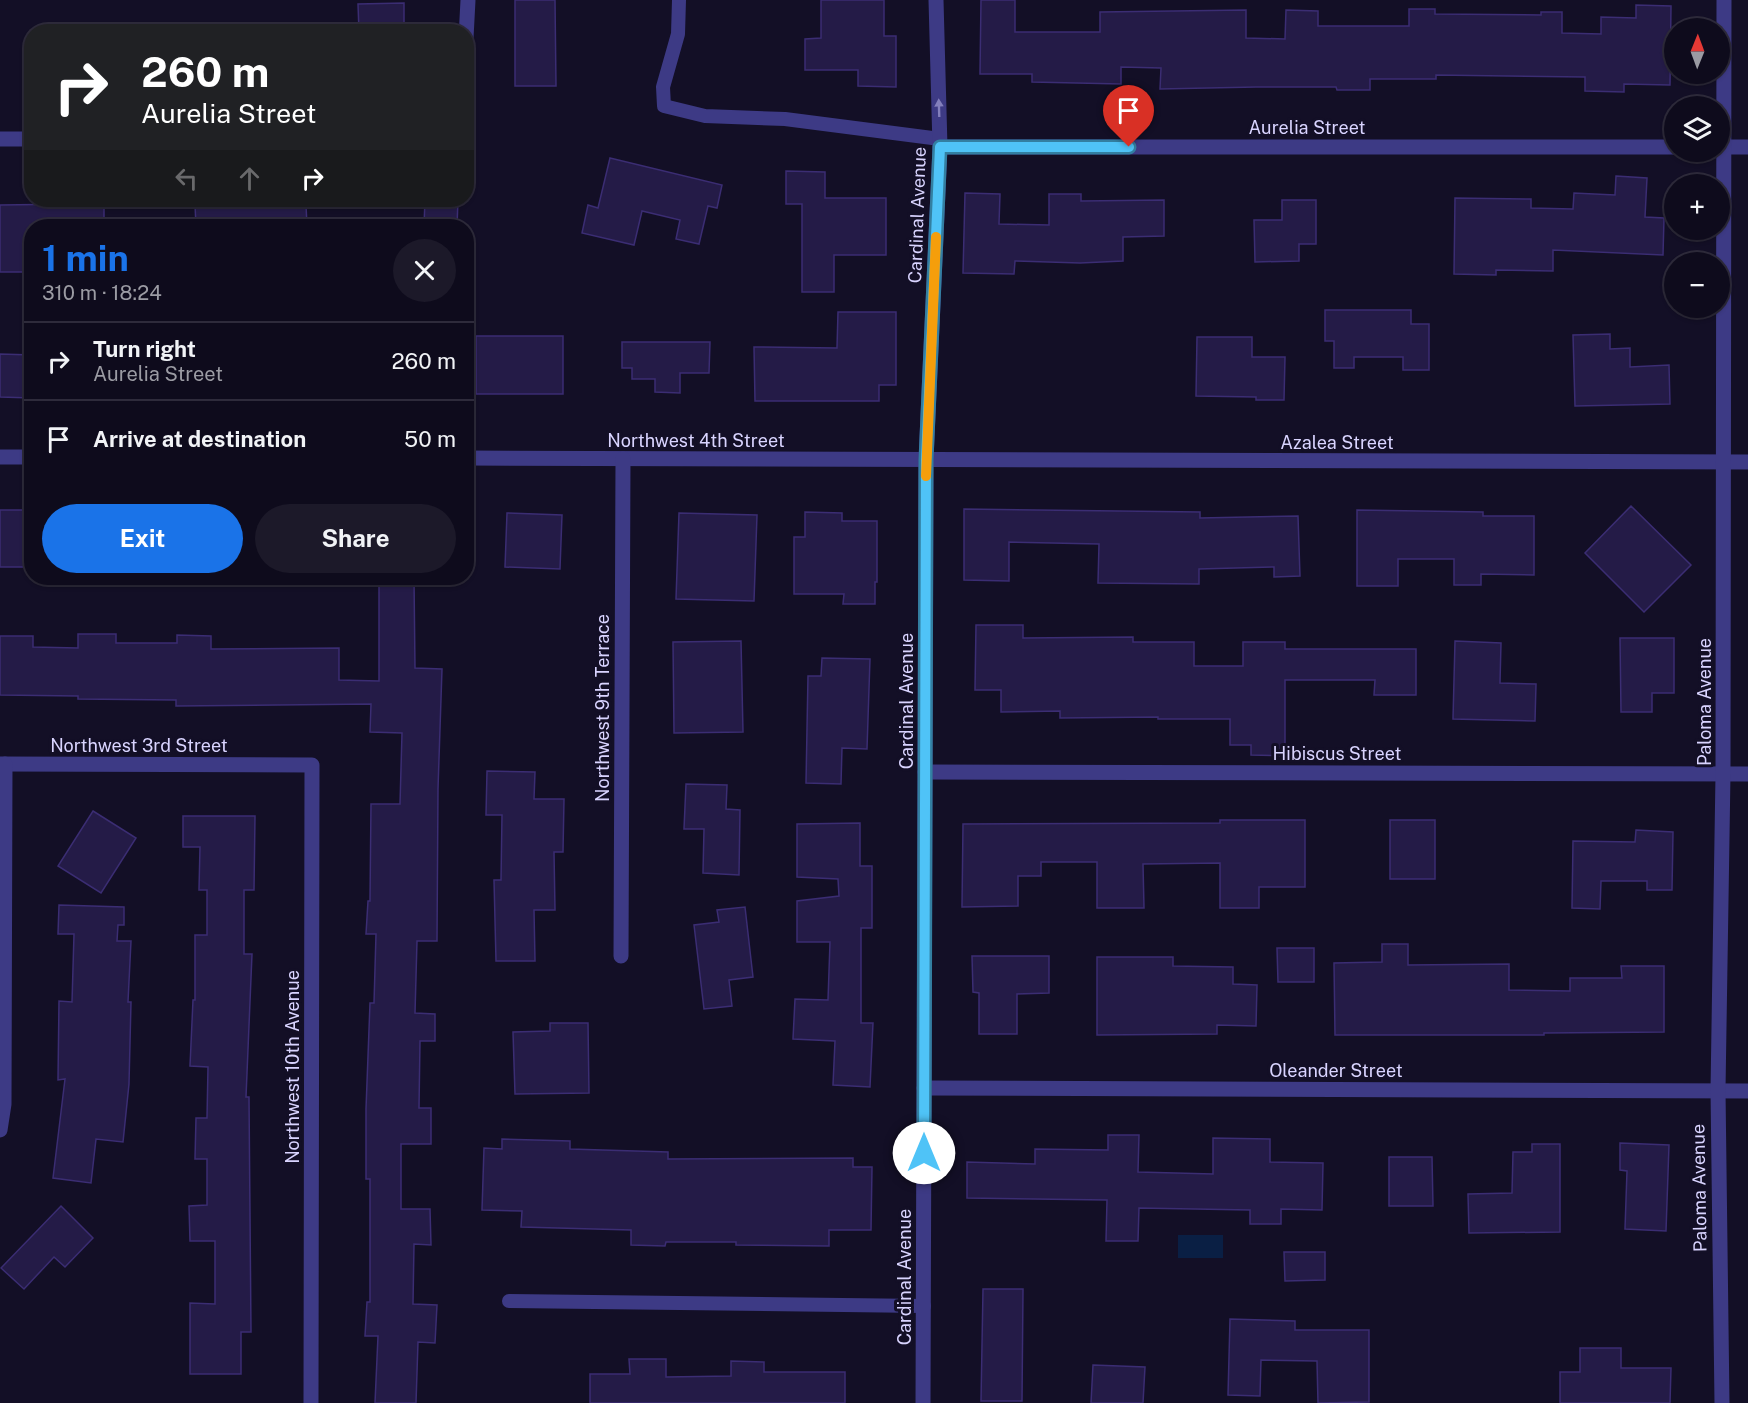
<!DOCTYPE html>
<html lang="en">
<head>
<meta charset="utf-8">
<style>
  body { margin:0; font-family:"Public Sans",sans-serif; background:#1c1929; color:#f1f3f6; height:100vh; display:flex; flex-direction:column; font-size:22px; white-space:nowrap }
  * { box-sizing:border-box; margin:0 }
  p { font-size:20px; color:#9b9ba3 }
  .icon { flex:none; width:33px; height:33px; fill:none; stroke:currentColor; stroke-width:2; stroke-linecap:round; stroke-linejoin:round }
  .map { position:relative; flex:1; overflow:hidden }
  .drawer { position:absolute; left:24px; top:219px; width:450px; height:366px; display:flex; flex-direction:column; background:#0e0b1c; border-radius:24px; box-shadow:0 2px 4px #0004,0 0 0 2px #2e2b3b }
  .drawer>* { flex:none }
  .banner { position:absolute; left:24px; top:24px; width:450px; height:183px; border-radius:24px; box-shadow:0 2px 4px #0004,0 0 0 2px #2e2b3b; background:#202124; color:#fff; overflow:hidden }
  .needle { width:39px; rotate:1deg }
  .controls { position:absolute; left:1664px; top:18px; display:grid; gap:12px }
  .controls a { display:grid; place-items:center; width:66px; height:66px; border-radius:50%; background:#0e0b1c; box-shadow:0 2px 4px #0004,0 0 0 2px #2e2b3b; font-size:30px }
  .pin { position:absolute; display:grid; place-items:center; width:51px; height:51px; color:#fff; margin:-62px -26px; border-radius:50% 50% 50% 0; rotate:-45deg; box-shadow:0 0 6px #0007 }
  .pin .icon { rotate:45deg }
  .me { position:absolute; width:66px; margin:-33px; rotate:0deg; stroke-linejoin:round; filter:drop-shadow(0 0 4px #0008) }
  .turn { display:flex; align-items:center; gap:21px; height:126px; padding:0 18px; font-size:27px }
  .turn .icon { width:78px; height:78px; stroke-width:2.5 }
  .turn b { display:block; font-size:42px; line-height:51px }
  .lanes { display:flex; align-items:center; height:57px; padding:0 18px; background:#0003; justify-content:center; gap:30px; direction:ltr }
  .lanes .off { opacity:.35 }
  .round { display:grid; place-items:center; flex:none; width:63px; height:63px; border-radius:32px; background:#1c1929 }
  .overview { display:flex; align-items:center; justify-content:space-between; height:102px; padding:0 18px }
  h1 { font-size:36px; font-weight:700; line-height:45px; color:#1a73e8 }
  .button { display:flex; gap:12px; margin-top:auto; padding:12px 18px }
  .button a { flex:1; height:69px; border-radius:36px; background:#1a73e8; color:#fff; font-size:24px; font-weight:700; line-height:69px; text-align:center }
  .button a+a { background:#1c1929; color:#f1f3f6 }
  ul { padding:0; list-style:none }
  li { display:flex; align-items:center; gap:18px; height:78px; padding:0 18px; border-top:2px solid #2e2b3b }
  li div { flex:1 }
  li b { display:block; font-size:22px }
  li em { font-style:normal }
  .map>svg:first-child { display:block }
</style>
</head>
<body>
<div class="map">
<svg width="1748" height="1403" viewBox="0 0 1748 1403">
  <rect width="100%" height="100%" fill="#130f26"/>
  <!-- water -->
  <rect fill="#0a1f44" x="1178" y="1235" width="45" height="23"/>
  <!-- building -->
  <g fill="#241b47" stroke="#3b2d73" stroke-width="1.5">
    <polygon points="515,0 555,0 556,86 515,86"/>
    <polygon points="821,0 884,0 884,36 896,36 896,87 858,86 858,70 805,70 805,39 821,38"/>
    <polygon points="981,0 1015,0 1015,32 1100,32 1100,12 1246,10 1246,38 1285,39 1286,10 1318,11 1318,26 1409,26 1409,9 1435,9 1435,14 1541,15 1541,12 1562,12 1562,33 1601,34 1601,17 1636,18 1636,5 1671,6 1670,85 1624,84 1624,92 1585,91 1585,77 1436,75 1436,79 1370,79 1370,90 1337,90 1336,87 1256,87 1160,89 1161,68 1121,67 1121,84 1032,82 1032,74 980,74"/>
    <polygon points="404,3 404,32 359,32 358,4"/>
    <polygon points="610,158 722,185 717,208 708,206 699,244 676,239 680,220 642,211 634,245 582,233 588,205 598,208"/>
    <polygon points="786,171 825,172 825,198 886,198 886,255 834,255 834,292 802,292 802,204 786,204"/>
    <polygon points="1616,176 1647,178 1645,217 1664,218 1663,255 1553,250 1553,271 1496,270 1496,275 1454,274 1455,198 1531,199 1531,208 1573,209 1574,193 1615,195"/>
    <polygon points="965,193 1000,194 999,224 1049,225 1049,194 1081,194 1081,201 1164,200 1164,236 1123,237 1123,261 1080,263 1015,261 1014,274 963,273"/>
    <polygon points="425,200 458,200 457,226 424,226"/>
    <polygon points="1282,200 1316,200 1316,244 1299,244 1299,261 1255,262 1254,220 1282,220"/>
    <polygon points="75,204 104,205 104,226 32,226 32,272 0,272 0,205"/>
    <polygon points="195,205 306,205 307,226 196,226"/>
    <polygon points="1325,310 1411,310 1411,324 1429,324 1429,370 1403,370 1403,357 1354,357 1354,368 1334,368 1334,341 1325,341"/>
    <polygon points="838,312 896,312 896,385 879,385 879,401 755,401 754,347 837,348"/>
    <polygon points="1610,334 1610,349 1630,348 1630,367 1669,365 1670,404 1575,406 1573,335"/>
    <rect x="476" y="336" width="87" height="58"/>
    <polygon points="1197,337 1252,337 1252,357 1285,357 1284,400 1256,400 1256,397 1196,396"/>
    <polygon points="622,342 710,342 709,373 680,373 680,393 655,392 655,379 632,379 632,368 622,368"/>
    <polygon points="0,354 32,355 32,398 0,397"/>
    <polygon points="1631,506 1691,565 1644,612 1585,553"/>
    <polygon points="964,509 1200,512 1200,518 1298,516 1300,576 1274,577 1274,567 1199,569 1199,584 1098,583 1099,544 1009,542 1009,581 964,580"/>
    <rect x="0" y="510" width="32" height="57"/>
    <polygon points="1357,510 1483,512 1483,516 1534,516 1534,575 1481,574 1481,585 1454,585 1454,559 1398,559 1398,586 1357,586"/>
    <polygon points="805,512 842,513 842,521 877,521 877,582 875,582 875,604 843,604 844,594 794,594 794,537 805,537"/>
    <polygon points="507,513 562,515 560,569 505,567"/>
    <polygon points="679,513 757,515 754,601 676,599"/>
    <polygon points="379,578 414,578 415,668 442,669 438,789 437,941 417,941 415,1013 435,1014 435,1041 420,1041 419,1108 431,1108 431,1144 401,1144 401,1209 430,1209 431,1245 414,1244 413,1304 437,1305 435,1343 418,1342 416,1403 375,1403 378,1336 365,1336 367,1302 370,1302 370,1179 366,1179 366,1109 370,1003 374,1003 376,934 366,934 368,901 370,901 371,804 400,804 402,733 370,732 371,704 176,706 176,700 78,699 78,696 0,695 0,636 33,636 33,647 78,648 78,634 116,634 116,643 177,643 177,635 211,636 211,649 339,648 339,680 379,681"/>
    <polygon points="976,625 1023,625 1023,638 1133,637 1133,642 1194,642 1194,666 1243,666 1243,642 1285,642 1285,649 1416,649 1416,695 1374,695 1375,680 1285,680 1285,756 1251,755 1251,745 1230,745 1230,719 1158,719 1158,717 1060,718 1060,711 1001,712 1001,690 975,690"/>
    <polygon points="1620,638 1674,638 1674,693 1652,693 1652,712 1621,712"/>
    <polygon points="741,641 743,732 674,733 673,642"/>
    <polygon points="1455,641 1501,643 1500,683 1536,684 1535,721 1453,719"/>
    <polygon points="822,658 870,659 867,749 842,748 841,784 806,783 808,676 821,676"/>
    <polygon points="487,771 535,772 534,799 564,799 563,852 554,852 555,910 534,910 535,961 496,961 494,880 501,880 502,815 486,815"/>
    <polygon points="686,784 727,785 726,809 740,810 739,875 703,873 704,829 684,829"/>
    <polygon points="93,811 136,838 101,893 58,866"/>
    <polygon points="183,816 255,816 254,890 244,890 244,954 252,954 246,1097 249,1097 251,1332 241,1332 241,1374 190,1374 190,1303 215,1304 215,1241 190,1241 189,1206 207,1205 207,1159 195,1159 196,1118 207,1118 208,1067 190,1066 193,1000 195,1000 195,935 207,935 207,890 199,890 200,847 183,847"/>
    <polygon points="1220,820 1305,820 1305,887 1259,887 1259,908 1220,908 1220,863 1143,864 1144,908 1097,908 1097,862 1041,862 1041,876 1018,876 1018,906 962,907 963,824 1220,823"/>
    <rect x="1390" y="820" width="45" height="59"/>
    <polygon points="860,823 860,866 872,866 872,928 861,928 861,1023 873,1023 870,1087 833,1085 835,1041 793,1039 795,999 828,1000 830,942 797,942 797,901 839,896 838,879 797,877 797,824"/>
    <polygon points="1636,830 1673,832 1672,890 1647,890 1647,881 1601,881 1600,909 1572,908 1573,841 1635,842"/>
    <polygon points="59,905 124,907 124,925 118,925 117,941 131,941 128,1002 131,1002 129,1084 123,1142 96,1139 91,1183 53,1178 65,1079 58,1080 59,1001 72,1002 74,934 58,934"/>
    <polygon points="745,907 753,977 729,980 732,1006 704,1009 694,925 719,922 717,910"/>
    <polygon points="1382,944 1408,944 1408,965 1509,964 1509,990 1570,991 1570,978 1622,978 1621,966 1664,966 1664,1032 1544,1033 1544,1035 1335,1035 1334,963 1382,962"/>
    <polygon points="1277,948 1314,948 1314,982 1278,982"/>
    <polygon points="972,956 1049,956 1049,993 1017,994 1017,1034 979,1034 979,993 973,992"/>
    <polygon points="1097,957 1173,957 1173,966 1233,967 1233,984 1257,985 1256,1026 1217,1025 1217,1034 1097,1035"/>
    <polygon points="550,1023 588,1023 589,1093 515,1094 513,1032 550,1031"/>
    <polygon points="1108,1135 1139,1135 1138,1172 1213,1174 1213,1138 1270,1139 1270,1162 1323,1163 1322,1210 1281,1209 1281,1224 1250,1224 1250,1210 1139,1208 1138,1241 1106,1241 1107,1200 967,1198 967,1162 1035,1164 1035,1149 1108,1150"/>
    <polygon points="502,1139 570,1141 570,1149 668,1152 668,1159 853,1158 853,1167 872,1167 871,1230 829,1230 829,1246 736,1245 736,1242 666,1242 665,1246 631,1245 631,1230 521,1227 522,1211 482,1210 484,1148 502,1149"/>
    <polygon points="1620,1143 1669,1145 1666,1231 1625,1229 1627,1171 1620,1170"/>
    <polygon points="1532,1144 1560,1144 1560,1232 1469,1233 1468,1194 1512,1193 1513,1152 1532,1152"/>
    <polygon points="1389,1157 1432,1157 1433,1206 1389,1206"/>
    <polygon points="61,1206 93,1238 65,1267 54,1257 24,1289 1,1268"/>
    <polygon points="1284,1252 1325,1252 1325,1280 1285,1281"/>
    <polygon points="983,1289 1023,1289 1022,1401 981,1401"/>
    <polygon points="1230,1319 1295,1321 1295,1330 1369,1330 1369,1402 1318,1403 1317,1361 1261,1360 1260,1396 1228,1395"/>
    <polygon points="1580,1348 1621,1348 1621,1368 1671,1368 1670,1403 1560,1403 1560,1372 1580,1372"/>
    <polygon points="629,1359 666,1359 666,1377 731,1376 731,1361 764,1362 764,1372 845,1372 845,1403 590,1403 590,1374 630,1374"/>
    <polygon points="1093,1365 1145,1367 1143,1403 1091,1403"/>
  </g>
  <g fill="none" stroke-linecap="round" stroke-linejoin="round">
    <!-- service -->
    <g stroke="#3d3a85" stroke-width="14">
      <polyline points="679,0 678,34 663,87 664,106 705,116 785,119 940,139"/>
      <polyline points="509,1301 924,1306"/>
    </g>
    <!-- minor -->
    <g stroke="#3d3a85" stroke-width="15">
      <polyline points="466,38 468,0"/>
      <polyline points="0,139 32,139"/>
      <polyline points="940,147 1674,147"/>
      <polyline points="1719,147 1748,147"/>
      <polyline points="0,457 32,457"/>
      <polyline points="466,458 1748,462"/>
      <polyline points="0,764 312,765 311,1403"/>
      <polyline points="925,772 1748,774"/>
      <polyline points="621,956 623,459"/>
      <polyline points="924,1088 1748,1091"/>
      <polyline points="0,1130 4,1104 5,764"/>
      <polyline points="923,1403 926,460 940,147 936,0"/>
      <polyline points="1722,1403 1718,1090 1723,774 1724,0"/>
    </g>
  </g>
  <!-- one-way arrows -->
  <defs><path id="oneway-solid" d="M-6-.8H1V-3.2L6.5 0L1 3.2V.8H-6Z" transform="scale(1.5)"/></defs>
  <use fill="#837fbc" href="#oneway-solid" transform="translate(939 108) rotate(-92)"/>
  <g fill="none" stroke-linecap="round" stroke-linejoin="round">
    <!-- route casing -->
    <g stroke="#337fa1" stroke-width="15">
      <polyline id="route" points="924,1153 926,460 940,147 1129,147"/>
    </g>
    <!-- route -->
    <use href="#route" stroke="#4fc3f7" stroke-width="10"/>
    <!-- slow -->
    <polyline stroke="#f59e0b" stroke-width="10" points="926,476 936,237"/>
  </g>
  <g text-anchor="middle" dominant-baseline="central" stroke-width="6" stroke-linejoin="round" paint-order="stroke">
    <!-- street labels -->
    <g font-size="18" fill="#d9d4ff" stroke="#130f26">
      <text x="1307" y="127">Aurelia Street</text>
      <text transform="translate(917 215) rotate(-88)">Cardinal Avenue</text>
      <text x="696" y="440">Northwest 4th Street</text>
      <text x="1337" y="442">Azalea Street</text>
      <text transform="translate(906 701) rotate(-90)">Cardinal Avenue</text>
      <text transform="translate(1704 702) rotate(-90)">Paloma Avenue</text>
      <text transform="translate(602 708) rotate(-90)">Northwest 9th Terrace</text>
      <text x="139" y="745">Northwest 3rd Street</text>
      <text x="1337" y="753">Hibiscus Street</text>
      <text transform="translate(292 1067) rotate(-90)">Northwest 10th Avenue</text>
      <text x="1336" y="1070">Oleander Street</text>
      <text transform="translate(1699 1188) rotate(-91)">Paloma Avenue</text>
      <text transform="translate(904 1277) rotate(-90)">Cardinal Avenue</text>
    </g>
  </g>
</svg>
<div class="controls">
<a><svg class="needle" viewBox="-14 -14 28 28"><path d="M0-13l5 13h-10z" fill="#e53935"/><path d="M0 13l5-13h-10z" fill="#9b9ba3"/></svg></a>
<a><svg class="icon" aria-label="layers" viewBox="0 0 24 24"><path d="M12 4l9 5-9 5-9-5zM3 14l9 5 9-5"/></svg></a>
<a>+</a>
<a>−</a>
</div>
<div class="pin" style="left:1129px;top:147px;background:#d93025"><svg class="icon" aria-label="arrive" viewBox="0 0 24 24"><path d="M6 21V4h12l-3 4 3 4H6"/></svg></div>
<svg class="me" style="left:924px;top:1153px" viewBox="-20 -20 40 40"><circle r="19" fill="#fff"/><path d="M0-13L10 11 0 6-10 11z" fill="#4fc3f7"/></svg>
<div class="banner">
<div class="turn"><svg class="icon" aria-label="right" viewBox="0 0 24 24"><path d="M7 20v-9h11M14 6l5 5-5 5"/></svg><div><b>260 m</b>Aurelia Street</div></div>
<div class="lanes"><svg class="icon off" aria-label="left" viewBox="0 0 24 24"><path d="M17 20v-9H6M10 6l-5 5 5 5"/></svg><svg class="icon off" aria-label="ahead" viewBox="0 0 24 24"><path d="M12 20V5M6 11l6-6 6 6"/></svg><svg class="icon" aria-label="right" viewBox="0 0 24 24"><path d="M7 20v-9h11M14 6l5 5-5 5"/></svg></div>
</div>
<section class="drawer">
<div class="overview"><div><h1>1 min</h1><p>310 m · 18:24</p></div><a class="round"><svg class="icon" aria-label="close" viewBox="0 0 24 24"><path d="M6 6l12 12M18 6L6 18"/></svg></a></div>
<ul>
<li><svg class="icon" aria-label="right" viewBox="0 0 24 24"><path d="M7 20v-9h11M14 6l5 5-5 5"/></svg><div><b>Turn right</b><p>Aurelia Street</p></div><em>260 m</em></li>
<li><svg class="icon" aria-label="arrive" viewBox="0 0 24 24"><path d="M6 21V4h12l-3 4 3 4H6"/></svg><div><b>Arrive at destination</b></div><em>50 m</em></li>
</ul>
<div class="button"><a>Exit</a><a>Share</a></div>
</section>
</div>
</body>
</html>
